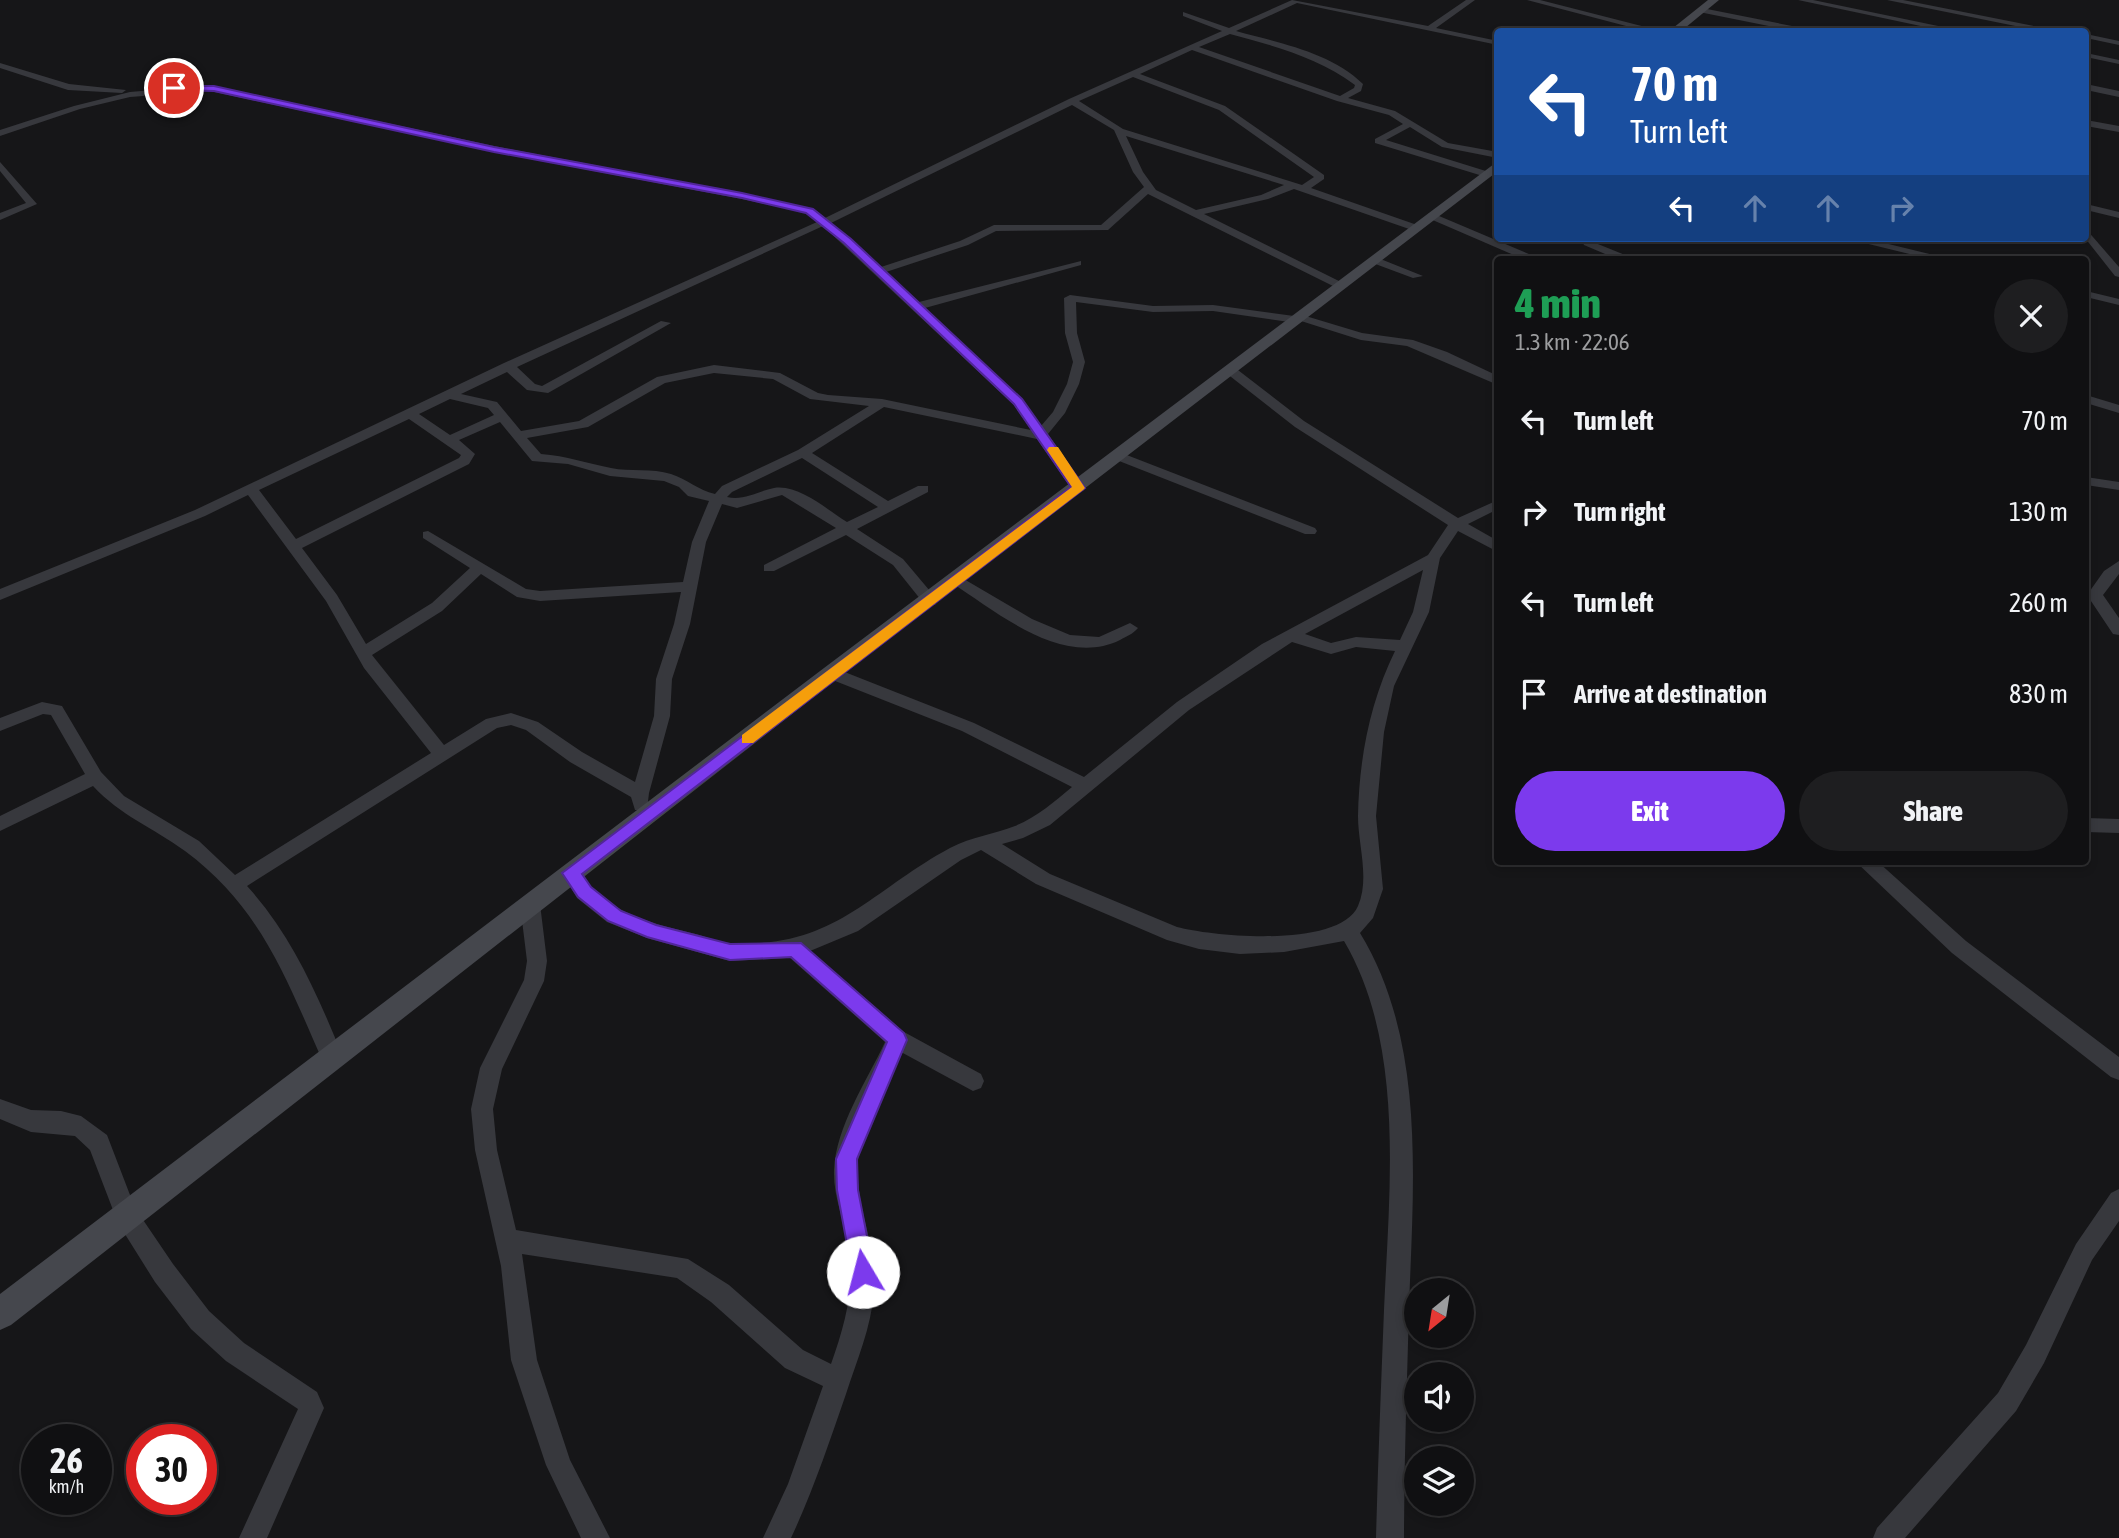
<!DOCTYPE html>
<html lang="en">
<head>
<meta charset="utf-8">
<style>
  body { margin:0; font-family:"Asap Condensed",sans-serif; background:#1e1e20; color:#f1f3f6; height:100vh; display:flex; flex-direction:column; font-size:26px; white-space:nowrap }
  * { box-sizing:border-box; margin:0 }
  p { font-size:23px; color:#9c9d9f }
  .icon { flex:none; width:38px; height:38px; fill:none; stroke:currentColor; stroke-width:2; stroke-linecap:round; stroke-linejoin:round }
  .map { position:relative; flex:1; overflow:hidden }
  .sheet { position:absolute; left:1494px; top:256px; width:595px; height:609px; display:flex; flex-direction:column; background:#101012; border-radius:7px; box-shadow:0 4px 10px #0003,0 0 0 2px #303032 }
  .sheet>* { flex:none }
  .guide { position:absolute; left:1494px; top:28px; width:595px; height:214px; border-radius:7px; box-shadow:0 4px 10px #0003,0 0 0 2px #303032; background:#1a4fa0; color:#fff; overflow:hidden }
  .needle { width:46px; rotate:210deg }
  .tools { position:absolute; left:1404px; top:1278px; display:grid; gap:14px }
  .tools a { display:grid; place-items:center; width:70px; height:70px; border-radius:50%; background:#101012; box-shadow:0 4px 10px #0003,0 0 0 2px #303032; font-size:35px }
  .speed { position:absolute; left:21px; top:1424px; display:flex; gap:14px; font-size:35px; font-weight:700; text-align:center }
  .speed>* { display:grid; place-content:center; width:91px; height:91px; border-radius:50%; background:#101012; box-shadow:0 4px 10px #0003,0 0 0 2px #303032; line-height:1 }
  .speed small { font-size:18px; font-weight:400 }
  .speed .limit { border:10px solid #d22; background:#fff; color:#111 }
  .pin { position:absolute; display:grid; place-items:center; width:60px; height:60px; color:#fff; margin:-30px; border:4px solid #fff; border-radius:50%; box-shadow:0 2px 7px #0007 }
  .me { position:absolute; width:77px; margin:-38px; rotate:352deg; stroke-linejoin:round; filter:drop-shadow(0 0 5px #0008) }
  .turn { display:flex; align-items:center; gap:24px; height:147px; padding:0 21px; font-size:32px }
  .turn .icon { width:91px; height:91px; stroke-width:2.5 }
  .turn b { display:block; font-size:49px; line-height:60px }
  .lanes { display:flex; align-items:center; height:66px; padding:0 21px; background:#0003; justify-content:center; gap:35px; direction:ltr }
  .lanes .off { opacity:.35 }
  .round { display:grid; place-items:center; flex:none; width:74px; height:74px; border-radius:37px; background:#1e1e20 }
  .overview { display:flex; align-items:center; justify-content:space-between; height:119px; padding:0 21px }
  h1 { font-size:42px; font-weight:800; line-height:52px; color:#1e9e55 }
  .cta { display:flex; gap:14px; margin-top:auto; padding:14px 21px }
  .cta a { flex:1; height:80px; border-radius:42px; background:#7c3aed; color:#fff; font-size:28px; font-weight:800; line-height:80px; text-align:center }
  .cta a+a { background:#1e1e20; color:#f1f3f6 }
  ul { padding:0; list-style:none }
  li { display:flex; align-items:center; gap:21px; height:91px; padding:0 21px }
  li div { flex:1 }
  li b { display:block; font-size:26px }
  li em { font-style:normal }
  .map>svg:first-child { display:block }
</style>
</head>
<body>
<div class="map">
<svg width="2119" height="1538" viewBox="0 0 2119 1538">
  <rect width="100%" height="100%" fill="#161618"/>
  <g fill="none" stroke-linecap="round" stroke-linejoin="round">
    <!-- minor -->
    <g fill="#37383d" fill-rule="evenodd">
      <path d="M1292,0L1428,26L1466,0H1475L1436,28L1498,41V45L1297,3L1236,31C1279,43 1330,52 1363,84L1361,91L1348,98L1395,111L1448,143L1498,152V158L1442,147L1410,127L1386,140L1489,172V176L1486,177L1375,143V139L1403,124L1389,115L1337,101L1192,50L1140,74L1225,106L1324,175V179L1311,188L1420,226V230H1412L1294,189L1268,199L1204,214L1345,284V288H1337L1148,194L1108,230L996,231L968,245L886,272L919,302L1081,261V265L925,308L1022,399L1041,426L1053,412L1067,384L1073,362L1065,333L1064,298L1070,295L1153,306L1213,305L1294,316L1299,314L1362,333L1413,340L1447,352L1498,376V385L1407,346L1361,340L1301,321L1296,323L1213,311L1153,312L1076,302L1077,333L1085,362L1079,384L1065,413L1048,434L1085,488L1083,491H1073L1037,439L884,407L812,453L888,501L918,486H928V492L857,529L903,559L935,597L938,601L935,605H925L893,565L846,535L774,571H764V565L836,528L782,495L737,508L722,504L706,542L690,624L672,679L670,716L649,793L647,810H635L631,797L570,762L526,730L511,725L497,728L247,886C292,935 318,996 343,1057L340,1064L332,1067L324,1064C287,981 262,908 185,851C152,827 121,816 93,786L0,831V816L85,774L51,715L43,714L0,731V718L42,702L62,706L101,772L124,796L199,841L235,875L431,753L364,668L326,601L248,495L205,516L0,600V589L195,510L504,363L817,222L807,213L742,199L494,152L210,91L130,97L80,109L0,136V130L74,106L130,92L210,85L494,146L742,193L814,209L825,218L1069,99L1222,31L1183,16V12L1229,28ZM1230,34C1274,46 1317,57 1355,85L1354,88L1340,96L1199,47ZM1133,77L1219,110L1314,177L1302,185L1123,129L1079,101ZM1072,105L1114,130L1133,172L1144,187L1101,225H994L960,241L881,267L831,223ZM1126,136L1284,185L1261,195L1196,210L1156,190L1143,172ZM823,226L1014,405L1031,430L882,399L828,395L818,393L780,373L714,365L657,377L579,421L521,431L497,402L461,394L507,372L527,390L548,393L671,323L661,321L542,386L535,384L517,367ZM714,373L773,379L810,399L869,406L798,450L722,486L715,494C698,490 687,479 671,474C652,468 630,472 611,468C586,463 567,456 541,454L527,438L588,427L665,383ZM450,399L488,408L494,415L450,435L419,414ZM409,419L461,455L459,458L296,539L259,490ZM500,422L532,461L568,464L610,476L664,481L679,487L688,496L709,501L692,542L683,582L540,591L526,589L428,531L423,532V538L470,568L432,603L366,644L337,595L302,548L469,464L475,454L459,440ZM802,458L878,507L847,522C827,510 799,484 774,488C758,491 744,501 727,497L732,492ZM481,574L517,597L540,601L681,592L674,624L656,679L654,716L635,782L582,752L538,722L511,713L486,719L444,745L372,655L442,611Z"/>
      <polygon points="1527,0 1540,0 1665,32 1649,32"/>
      <polygon points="1798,0 1813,0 1967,32 1949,32"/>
      <polygon points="1887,0 1903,0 2064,32 2045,32"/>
      <polygon points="1702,8 1812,30 1816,32 1798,32 1699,12"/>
      <polygon points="2086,34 2119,41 2119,45 2086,38"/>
      <polygon points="2086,53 2119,60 2119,64 2086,57"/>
      <polygon points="0,63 69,84 126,90 122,93 68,90 0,68"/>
      <polygon points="2086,84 2119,91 2119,97 2086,90"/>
      <polygon points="2086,120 2119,126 2119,132 2086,126"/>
      <polygon points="0,162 37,204 0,220 0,213 26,203 0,171"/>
      <polygon points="2086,204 2119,212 2119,218 2086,210"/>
      <polygon points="1432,213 1536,257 1537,259 1523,259 1428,218 1428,214"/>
      <polygon points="2086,229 2119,267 2119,277 2115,276 2085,238"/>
      <polygon points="1844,238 1864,238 1950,259 1930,259"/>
      <polygon points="1588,240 1630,257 1631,259 1617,259 1584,245 1583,243"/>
      <polygon points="1370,258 1378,258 1423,276 1413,278 1370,262"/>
      <polygon points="2086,291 2119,299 2119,305 2086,297"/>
      <path d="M1226,367H1234L1304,421L1458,518L1498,500V509L1468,524L1498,541V552L1458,531L1440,558L1429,612L1394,686L1384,732L1376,816L1383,889L1373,918L1360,933C1427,1043 1413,1185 1409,1308C1407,1385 1404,1461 1404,1538H1376C1378,1462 1381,1386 1384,1310C1389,1193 1406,1046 1344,941L1284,952L1240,954L1199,949L1167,940L1036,884L981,850L961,860L858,931L810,951L904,1032L981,1074L984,1081L981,1088L973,1091L901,1052C884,1092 853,1137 858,1182C861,1220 878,1253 874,1292C871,1328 857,1360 846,1394C829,1443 813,1491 791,1538H763L788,1484L823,1386L785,1368L711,1302L677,1278L522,1254L537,1360L570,1460L610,1538H581L546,1465L511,1360L501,1266L475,1150L471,1109L480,1068L524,980L527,961L520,904L523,898L530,896L537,898L540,904L547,961L544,981L502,1069L493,1109L497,1150L516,1230L688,1259L729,1285L803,1350L831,1364C845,1325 856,1285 848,1244C844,1220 833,1196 834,1170C836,1126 867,1081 885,1042L790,958L730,961L647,938L607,922L577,898L562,873L564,868C580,862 582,877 591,887C619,916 658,925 696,934C707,937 720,943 732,943C834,949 870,891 950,848C973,836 992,835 1015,826C1037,817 1054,802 1072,787L962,731L825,677L823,673L825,669H837L974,723L1084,777L1177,702L1262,644L1428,555L1448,525L1295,427L1226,373ZM1423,570L1413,612L1400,640L1356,637L1331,643L1305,634ZM1292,642L1331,654L1356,647L1395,651C1370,702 1359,759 1358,816C1358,845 1370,878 1358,906C1340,948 1215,937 1177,927L1050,874L1002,844L1023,838L1050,825L1189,710Z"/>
      <polygon points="2086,395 2119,405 2119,413 2086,403"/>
      <polygon points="1119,452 1315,528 1317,531 1315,534 1305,534 1114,459 1112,456"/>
      <polygon points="2086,477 2119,482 2119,490 2086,485"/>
      <polygon points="2119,561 2119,574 2103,595 2119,618 2119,635 2113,634 2087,595 2104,571"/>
      <path d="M957,575L1032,619L1070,635L1099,637L1130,623L1138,628C1133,634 1127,636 1120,640C1063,668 998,613 952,583L949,580L952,577Z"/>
      <polygon points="2086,818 2119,819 2119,833 2086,832"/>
      <polygon points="1855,861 1877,861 1966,941 2119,1057 2119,1080 2111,1077 1952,953"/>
      <polygon points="0,1099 31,1110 61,1111 81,1116 107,1135 135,1208 173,1264 209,1311 244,1343 317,1392 324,1408 267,1538 239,1538 298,1409 226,1361 191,1329 155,1282 118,1223 90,1150 75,1136 31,1132 0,1119"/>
      <polygon points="2119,1189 2119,1221 2092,1260 2044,1363 2016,1411 1905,1538 1873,1538 1877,1528 1998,1393 2026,1345 2076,1244 2111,1193"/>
    </g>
    <!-- secondary -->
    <g fill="#45474d" fill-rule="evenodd">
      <polygon points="1708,0 1719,0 1680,32 1668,32"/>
      <polygon points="1498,161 1498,171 838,678 11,1325 0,1330 0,1294 824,668"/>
    </g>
  </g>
  <!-- route -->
  <polygon fill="#7c3aed" stroke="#51269a" stroke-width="2" points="171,86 214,86 494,147 742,193 813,209 851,239 1022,399 1085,488 582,874 591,887 621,911 656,925 730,944 801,943 904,1033 907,1040 857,1159 858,1190 874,1272 870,1279 863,1283 855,1279 852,1272 837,1190 836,1159 887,1042 791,957 730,960 647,937 608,921 578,897 562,873 1071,487 1014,404 844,243 806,213 742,198 494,152 214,91 174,90"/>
  <!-- slow -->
  <polygon fill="#f59e0b" points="1049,447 1058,447 1085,488 1083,490 753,743 742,743 742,735 1072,487 1047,450"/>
</svg>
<div class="tools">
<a><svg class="needle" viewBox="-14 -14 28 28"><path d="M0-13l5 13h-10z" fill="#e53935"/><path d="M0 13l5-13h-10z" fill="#9c9d9f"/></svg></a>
<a><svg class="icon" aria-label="sound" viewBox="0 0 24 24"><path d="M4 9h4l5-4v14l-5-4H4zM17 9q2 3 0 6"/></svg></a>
<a><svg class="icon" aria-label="layers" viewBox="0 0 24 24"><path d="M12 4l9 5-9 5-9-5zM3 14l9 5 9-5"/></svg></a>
</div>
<div class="speed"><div>26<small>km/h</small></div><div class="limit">30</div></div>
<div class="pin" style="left:174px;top:88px;background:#d93025"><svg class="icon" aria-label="arrive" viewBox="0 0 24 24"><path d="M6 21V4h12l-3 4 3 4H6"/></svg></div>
<svg class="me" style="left:863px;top:1272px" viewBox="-20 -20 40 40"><circle r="19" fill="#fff"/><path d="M0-13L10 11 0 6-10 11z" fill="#7c3aed"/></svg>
<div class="guide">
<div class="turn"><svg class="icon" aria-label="left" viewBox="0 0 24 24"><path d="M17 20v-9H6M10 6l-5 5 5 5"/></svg><div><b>70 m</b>Turn left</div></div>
<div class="lanes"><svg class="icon" aria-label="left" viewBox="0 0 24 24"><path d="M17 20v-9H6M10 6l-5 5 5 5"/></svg><svg class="icon off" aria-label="ahead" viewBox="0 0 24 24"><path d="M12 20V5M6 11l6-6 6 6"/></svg><svg class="icon off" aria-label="ahead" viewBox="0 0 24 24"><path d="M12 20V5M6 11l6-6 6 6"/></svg><svg class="icon off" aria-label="right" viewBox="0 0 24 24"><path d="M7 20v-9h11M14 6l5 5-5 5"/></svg></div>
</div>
<section class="sheet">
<div class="overview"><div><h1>4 min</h1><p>1.3 km · 22:06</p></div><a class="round"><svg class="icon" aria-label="close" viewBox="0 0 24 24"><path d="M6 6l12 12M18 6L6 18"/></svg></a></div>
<ul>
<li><svg class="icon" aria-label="left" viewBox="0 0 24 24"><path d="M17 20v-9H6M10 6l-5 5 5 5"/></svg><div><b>Turn left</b></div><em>70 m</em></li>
<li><svg class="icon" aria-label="right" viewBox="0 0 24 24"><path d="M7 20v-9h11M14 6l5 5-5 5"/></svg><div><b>Turn right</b></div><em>130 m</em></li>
<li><svg class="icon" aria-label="left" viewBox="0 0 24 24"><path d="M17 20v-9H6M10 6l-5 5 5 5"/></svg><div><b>Turn left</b></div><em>260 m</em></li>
<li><svg class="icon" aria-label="arrive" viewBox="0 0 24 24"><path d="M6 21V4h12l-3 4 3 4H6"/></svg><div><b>Arrive at destination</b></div><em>830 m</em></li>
</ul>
<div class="cta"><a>Exit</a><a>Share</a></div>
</section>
</div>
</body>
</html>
